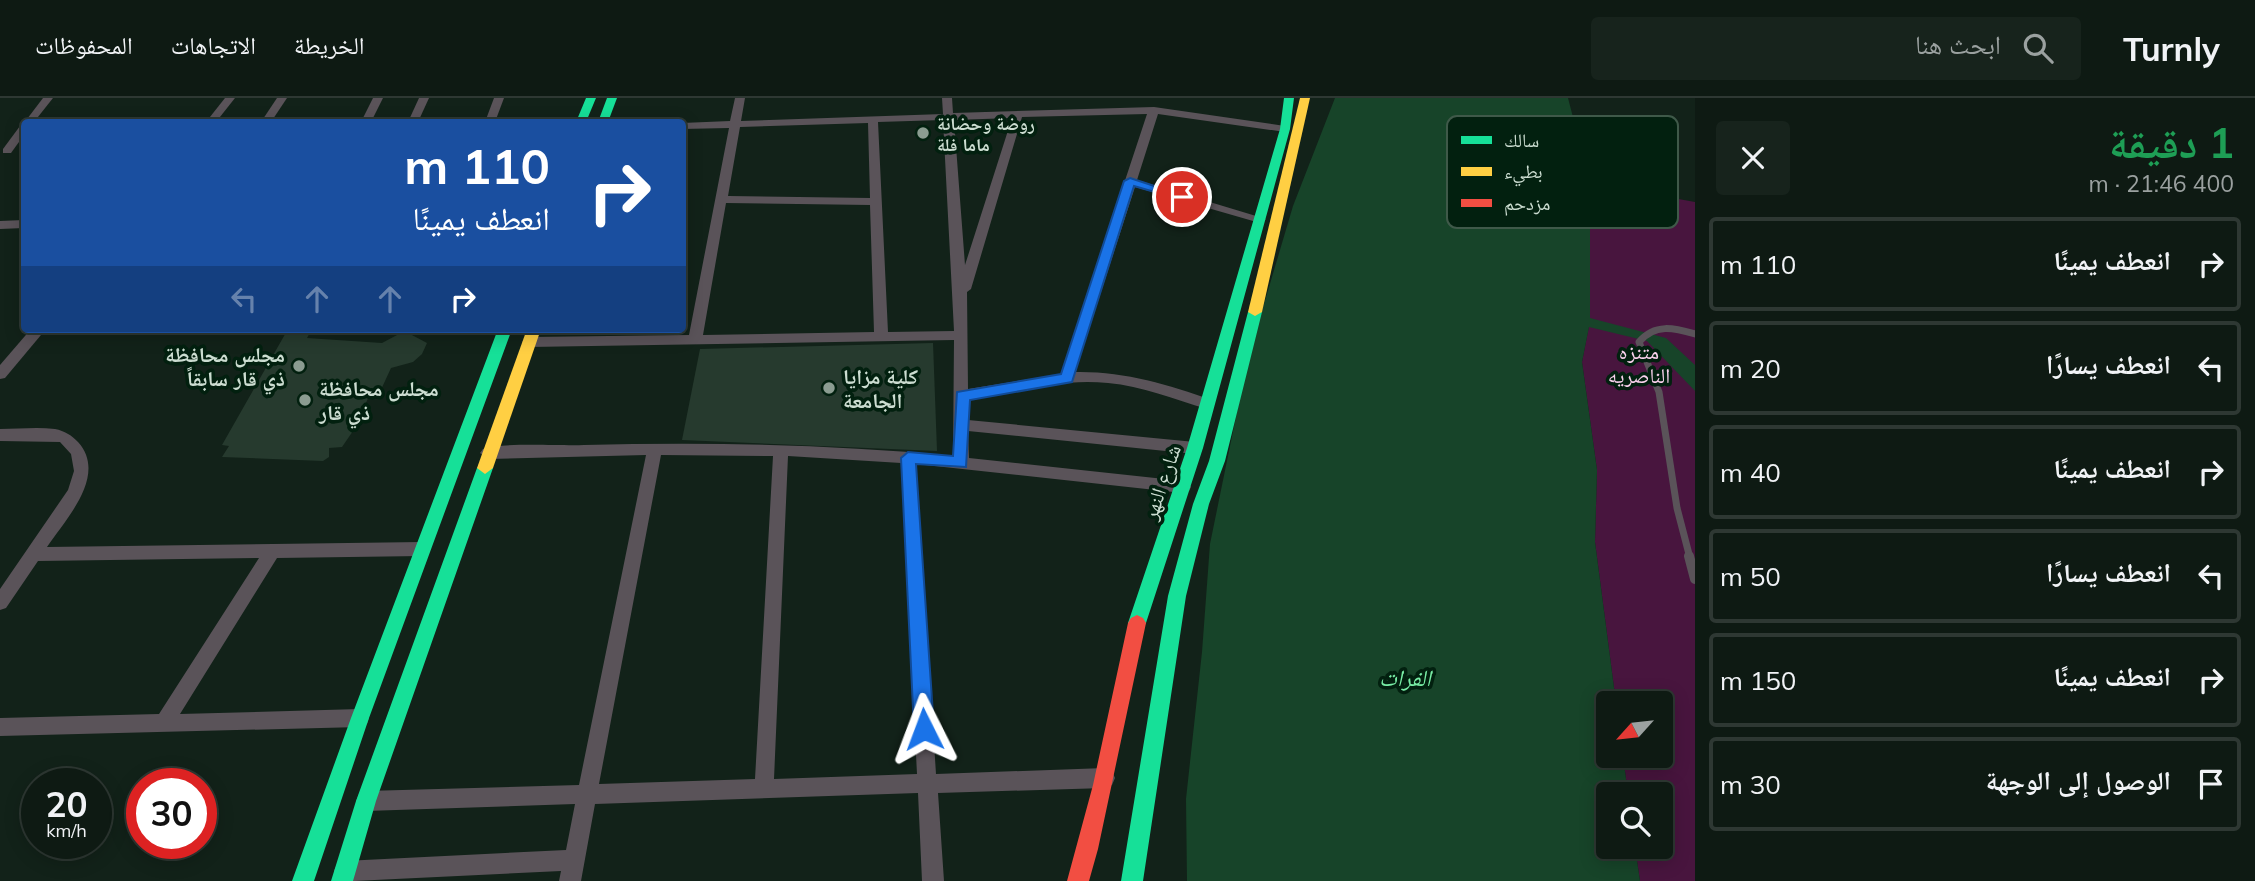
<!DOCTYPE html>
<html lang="ar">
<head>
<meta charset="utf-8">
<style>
  body { margin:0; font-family:Mulish,"Noto Naskh Arabic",sans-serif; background:#17231c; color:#f1f3f6; direction:rtl; height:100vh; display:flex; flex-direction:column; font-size:26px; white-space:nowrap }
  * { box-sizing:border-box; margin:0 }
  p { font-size:23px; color:#9ba1a0 }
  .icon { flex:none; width:38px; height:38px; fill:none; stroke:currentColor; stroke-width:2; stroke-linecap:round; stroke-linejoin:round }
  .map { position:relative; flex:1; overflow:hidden; direction:ltr }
  .side { display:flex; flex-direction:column; background:#0e1a13; width:560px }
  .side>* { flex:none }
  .top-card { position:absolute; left:21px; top:21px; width:665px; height:214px; border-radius:7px; box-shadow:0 4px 18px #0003,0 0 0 2px #2e3833; direction:rtl; background:#1a4fa0; color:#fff; overflow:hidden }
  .needle { width:46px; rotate:243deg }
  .tools { position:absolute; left:1596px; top:593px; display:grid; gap:14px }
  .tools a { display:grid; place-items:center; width:77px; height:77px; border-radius:7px; background:#0e1a13; box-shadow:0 4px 18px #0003,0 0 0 2px #2e3833; font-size:35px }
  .speed { position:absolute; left:21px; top:670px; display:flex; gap:14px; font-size:35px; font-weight:700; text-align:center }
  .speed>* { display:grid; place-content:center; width:91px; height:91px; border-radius:50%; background:#0e1a13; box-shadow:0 4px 18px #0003,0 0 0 2px #2e3833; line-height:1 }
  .speed small { font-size:18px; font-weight:400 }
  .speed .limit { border:10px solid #d22; background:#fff; color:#111 }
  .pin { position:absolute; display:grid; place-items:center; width:60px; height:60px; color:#fff; margin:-30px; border:4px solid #fff; border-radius:50%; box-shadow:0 2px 7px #0007 }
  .me { position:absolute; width:77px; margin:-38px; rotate:357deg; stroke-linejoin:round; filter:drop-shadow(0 0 5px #0008) }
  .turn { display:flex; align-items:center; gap:24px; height:147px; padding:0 21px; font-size:32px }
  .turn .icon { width:91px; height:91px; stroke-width:2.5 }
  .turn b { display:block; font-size:49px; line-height:60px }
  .lanes { display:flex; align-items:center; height:66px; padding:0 21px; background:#0003; justify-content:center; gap:35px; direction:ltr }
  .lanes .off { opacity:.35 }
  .round { display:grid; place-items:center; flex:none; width:74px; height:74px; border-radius:7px; background:#17231c }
  .head { display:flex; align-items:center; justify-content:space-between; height:119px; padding:0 21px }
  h1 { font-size:42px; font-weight:700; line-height:52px; color:#1e9e55 }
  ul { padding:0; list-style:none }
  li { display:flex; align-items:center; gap:21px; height:94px; margin:0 14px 10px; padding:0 7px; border:4px solid #2e3833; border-radius:7px }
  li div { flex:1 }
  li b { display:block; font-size:26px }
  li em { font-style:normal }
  header { display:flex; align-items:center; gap:42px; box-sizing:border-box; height:98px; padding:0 35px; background:#0e1a13; border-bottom:2px solid #2e3833 }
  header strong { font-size:33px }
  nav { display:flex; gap:38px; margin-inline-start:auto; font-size:24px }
  .search { width:490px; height:63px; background:#17231c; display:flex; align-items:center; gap:18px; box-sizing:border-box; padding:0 24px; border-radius:7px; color:#9ba1a0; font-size:26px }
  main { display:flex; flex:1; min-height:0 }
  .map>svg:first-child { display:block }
</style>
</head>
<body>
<header>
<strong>Turnly</strong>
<div class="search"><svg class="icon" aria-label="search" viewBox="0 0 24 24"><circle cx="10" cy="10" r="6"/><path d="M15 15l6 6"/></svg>ابحث هنا</div>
<nav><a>الخريطة</a><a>الاتجاهات</a><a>المحفوظات</a></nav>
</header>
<main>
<section class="side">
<div class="head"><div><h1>1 دقيقة</h1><p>400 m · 21:46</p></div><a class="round"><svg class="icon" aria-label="close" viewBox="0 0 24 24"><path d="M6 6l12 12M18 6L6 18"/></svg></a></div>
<ul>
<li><svg class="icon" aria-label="right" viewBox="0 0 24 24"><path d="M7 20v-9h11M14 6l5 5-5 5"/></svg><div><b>انعطف يمينًا</b></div><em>110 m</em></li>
<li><svg class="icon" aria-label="left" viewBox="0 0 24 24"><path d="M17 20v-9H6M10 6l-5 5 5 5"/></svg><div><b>انعطف يسارًا</b></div><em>20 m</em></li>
<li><svg class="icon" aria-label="right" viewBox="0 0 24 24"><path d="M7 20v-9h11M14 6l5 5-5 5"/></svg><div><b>انعطف يمينًا</b></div><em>40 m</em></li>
<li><svg class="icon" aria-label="left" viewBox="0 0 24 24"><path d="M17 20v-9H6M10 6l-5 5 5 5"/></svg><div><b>انعطف يسارًا</b></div><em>50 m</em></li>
<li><svg class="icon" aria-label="right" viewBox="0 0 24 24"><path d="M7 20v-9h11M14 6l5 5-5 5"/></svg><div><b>انعطف يمينًا</b></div><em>150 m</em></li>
<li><svg class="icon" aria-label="arrive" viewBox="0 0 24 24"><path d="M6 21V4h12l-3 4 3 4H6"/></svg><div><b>الوصول إلى الوجهة</b></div><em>30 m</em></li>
</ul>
</section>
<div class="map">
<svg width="1695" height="783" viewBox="0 0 1695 783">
  <rect width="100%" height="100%" fill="#122219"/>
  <!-- green -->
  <polygon fill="#48153e" points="1590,85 1695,104 1695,783 1640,783 1635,749 1661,749 1661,696 1628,696 1623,658 1661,658 1661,606 1616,605 1595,444 1597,372 1582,264 1589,228"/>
  <!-- water -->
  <polygon fill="#174429" points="1335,0 1568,0 1590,85 1590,220 1666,240 1695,267 1695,293 1647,243 1589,229 1582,264 1597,372 1595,444 1616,605 1608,606 1608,658 1623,658 1628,696 1608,696 1608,749 1635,749 1640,783 1187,783 1186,701 1202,554 1210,446 1248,260 1293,108"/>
  <!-- building -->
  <g fill="#263a2e">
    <polygon points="288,231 312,231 307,240 382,245 399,236 410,236 427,245 422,256 413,264 391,270 379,296 370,296 353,333 342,349 329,350 329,359 323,363 222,359 229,348 222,347"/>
    <polygon points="933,245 937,353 682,342 700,251"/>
  </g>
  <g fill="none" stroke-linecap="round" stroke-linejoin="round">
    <!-- lane-far1 -->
    <path stroke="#5a5359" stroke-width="7" d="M1690,460L1677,410L1659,294L1639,244C1655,225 1674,230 1695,236"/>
    <!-- lane -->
    <polyline stroke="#5a5359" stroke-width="10" points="1689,458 1695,481"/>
    <!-- street -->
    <g fill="#5a5359" fill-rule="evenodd">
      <polygon points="43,0 53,0 34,24 24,25"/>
      <polygon points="225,0 235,0 216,24 206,24"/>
      <polygon points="277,0 287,0 271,24 261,24"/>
      <polygon points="373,0 383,0 371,24 361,24"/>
      <polygon points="419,0 429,0 418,24 408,24"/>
      <polygon points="494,0 504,0 495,24 485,24"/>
      <path d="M735,0H745L741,23L943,16L942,0H952L953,15L1154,9L1285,28L1290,31L1285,34L1158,16L1137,82L1266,121L1260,125L1135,89L1075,274C1123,273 1167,286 1212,302L1214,306L1212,310L1207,311C1174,301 1142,288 1108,285C1061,280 1014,294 968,301V322L1195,344L1203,350L1195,356L968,333L969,360L1183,383L1189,385L1191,389L1189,393L1183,395L916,366L936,676L1105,670L1112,673L1115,680L1112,687L1105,690L938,695L944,783H922L918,695L595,706L581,783H559L561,773L354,783L337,780L334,773L337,766L344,763L566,752L575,706L366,713L359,710L356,703L359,696L366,693L579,687L646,357L488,361L480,355L483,351C504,344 559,348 584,347C708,344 830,346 953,358L954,242L529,249L522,244L529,239L689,237L729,30L682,31V25L730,23ZM1147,16L1061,276L968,291L967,194L971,191L1022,19ZM1012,20L965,167L954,22ZM943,22L954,233L888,234L878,24ZM868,25L870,100L728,98L740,29ZM726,105L870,107L874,234L703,237ZM661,357L773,358L755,681L599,686ZM788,358L901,365L917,676L774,681Z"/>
      <polygon points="24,27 24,37 11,55 3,55 3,51 20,28"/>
      <polygon points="24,122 24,130 0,131 0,123"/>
      <polygon points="31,231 46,231 5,280 0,281 0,267"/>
      <path d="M0,331C18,331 37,329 55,331C65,333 71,337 78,344C108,377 66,421 47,449L422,444L428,446L430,451L428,456L422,458L277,460L180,616L360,611L367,614L369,620L367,626L360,629L0,638V620L159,616L259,460L38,463L6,510L0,512V491L68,392L74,373L71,356L60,344L0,343Z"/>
    </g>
    <!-- fast -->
    <g fill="#16e098" fill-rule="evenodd">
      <polygon points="586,0 596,0 586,24 576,24"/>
      <polygon points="607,0 617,0 608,24 598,24"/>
      <polygon points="1284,0 1294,0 1290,31 1203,350 1146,525 1143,530 1137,533 1131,530 1128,525 1187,350 1280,31"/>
      <polygon points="1255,210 1262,214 1225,363 1209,406 1186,498 1143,783 1121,783 1168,498 1193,406 1209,363 1248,214"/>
      <polygon points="498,231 512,231 369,620 314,783 292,783 351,620"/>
      <polygon points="485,364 493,370 376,703 353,783 331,783 356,703 477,370"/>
    </g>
    <!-- slow -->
    <g fill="#ffcf43" fill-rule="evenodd">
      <polygon points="1300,0 1310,0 1262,214 1255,218 1248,214"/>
      <polygon points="527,231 541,231 493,370 485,376 477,370"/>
    </g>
    <!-- jam -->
    <polygon fill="#f24e42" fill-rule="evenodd" points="1137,517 1143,520 1146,525 1098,751 1089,783 1067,783 1093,687 1128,525 1131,520"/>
  </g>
  <!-- route -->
  <polygon fill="#1a73e8" stroke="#114b97" stroke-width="2" points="1130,80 1188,99 1182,102 1134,88 1072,284 970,302 966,369 916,366 934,631 931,637 924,640 917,637 914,631 901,360 908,354 953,358 957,294 1061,276 1124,83"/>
  <!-- markers -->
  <g fill="#8b9c91" stroke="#02200f" stroke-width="2.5">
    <circle cx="923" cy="35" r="7"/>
    <circle cx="299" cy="268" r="7"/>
    <circle cx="829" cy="290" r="7"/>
    <circle cx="305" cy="302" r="7"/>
  </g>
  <g text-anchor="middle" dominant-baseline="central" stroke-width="7" stroke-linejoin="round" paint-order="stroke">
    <!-- far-poi labels -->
    <g font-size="18" font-weight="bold" fill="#ccddd1" stroke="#02200f" text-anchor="start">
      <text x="937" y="25">روضة وحضانة<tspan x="937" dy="21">ماما فلة</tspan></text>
    </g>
    <!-- park labels -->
    <g font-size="21" fill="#fad1ed" stroke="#02200f">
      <text x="1639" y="253">متنزه<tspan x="1639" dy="24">الناصريه</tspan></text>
    </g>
    <!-- poi labels -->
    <g font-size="21" font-weight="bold" fill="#ccddd1" stroke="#02200f" text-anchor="start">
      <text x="285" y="256" text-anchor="end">مجلس محافظة<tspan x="285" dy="24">ذي قار سابقاً</tspan></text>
      <text x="843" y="278">كلية مزايا<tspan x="843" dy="24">الجامعة</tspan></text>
      <text x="319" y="290">مجلس محافظة<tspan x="319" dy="24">ذي قار</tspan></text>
    </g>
    <!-- street labels -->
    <g font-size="21" fill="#ccddd1" stroke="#02200f">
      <text transform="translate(1161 384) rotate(-71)">شارع النهر</text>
    </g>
    <!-- water labels -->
    <g font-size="23" font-style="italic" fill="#78eda5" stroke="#02200f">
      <text x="1405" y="579">الفرات</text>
    </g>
  </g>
  <!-- legend -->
  <rect x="1447" y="18" width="231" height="112" rx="10" fill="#02200f" stroke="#3f5949" stroke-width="2"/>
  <rect x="1461" y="38" width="31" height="8" fill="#16e098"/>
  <rect x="1461" y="69" width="31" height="9" fill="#ffcf43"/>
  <rect x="1461" y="101" width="31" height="8" fill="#f24e42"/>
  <g font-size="19" fill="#ccddd1">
    <text x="1504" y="49">سالك</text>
    <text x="1504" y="80">بطيء</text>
    <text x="1504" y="112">مزدحم</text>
  </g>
</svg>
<div class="tools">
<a><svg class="needle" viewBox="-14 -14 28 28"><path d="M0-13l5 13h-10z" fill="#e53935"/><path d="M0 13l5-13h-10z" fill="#9ba1a0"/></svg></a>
<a><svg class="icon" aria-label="search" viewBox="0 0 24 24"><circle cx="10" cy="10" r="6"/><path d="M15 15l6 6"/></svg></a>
</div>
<div class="speed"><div>20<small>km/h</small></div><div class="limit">30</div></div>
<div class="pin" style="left:1182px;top:99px;background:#d93025"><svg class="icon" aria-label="arrive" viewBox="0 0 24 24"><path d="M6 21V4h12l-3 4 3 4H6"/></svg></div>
<svg class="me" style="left:924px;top:631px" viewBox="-20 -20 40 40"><path d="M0-17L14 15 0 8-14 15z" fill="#1a73e8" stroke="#fff" stroke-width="4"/></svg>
<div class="top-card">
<div class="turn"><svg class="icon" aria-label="right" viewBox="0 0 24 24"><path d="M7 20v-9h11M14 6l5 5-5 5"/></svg><div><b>110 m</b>انعطف يمينًا</div></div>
<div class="lanes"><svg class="icon off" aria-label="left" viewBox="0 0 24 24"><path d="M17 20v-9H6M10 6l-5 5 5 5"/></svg><svg class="icon off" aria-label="ahead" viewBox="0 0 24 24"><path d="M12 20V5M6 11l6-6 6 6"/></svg><svg class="icon off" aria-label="ahead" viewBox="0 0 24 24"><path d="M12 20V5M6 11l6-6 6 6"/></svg><svg class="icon" aria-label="right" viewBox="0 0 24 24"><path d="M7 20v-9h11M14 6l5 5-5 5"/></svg></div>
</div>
</div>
</main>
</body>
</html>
